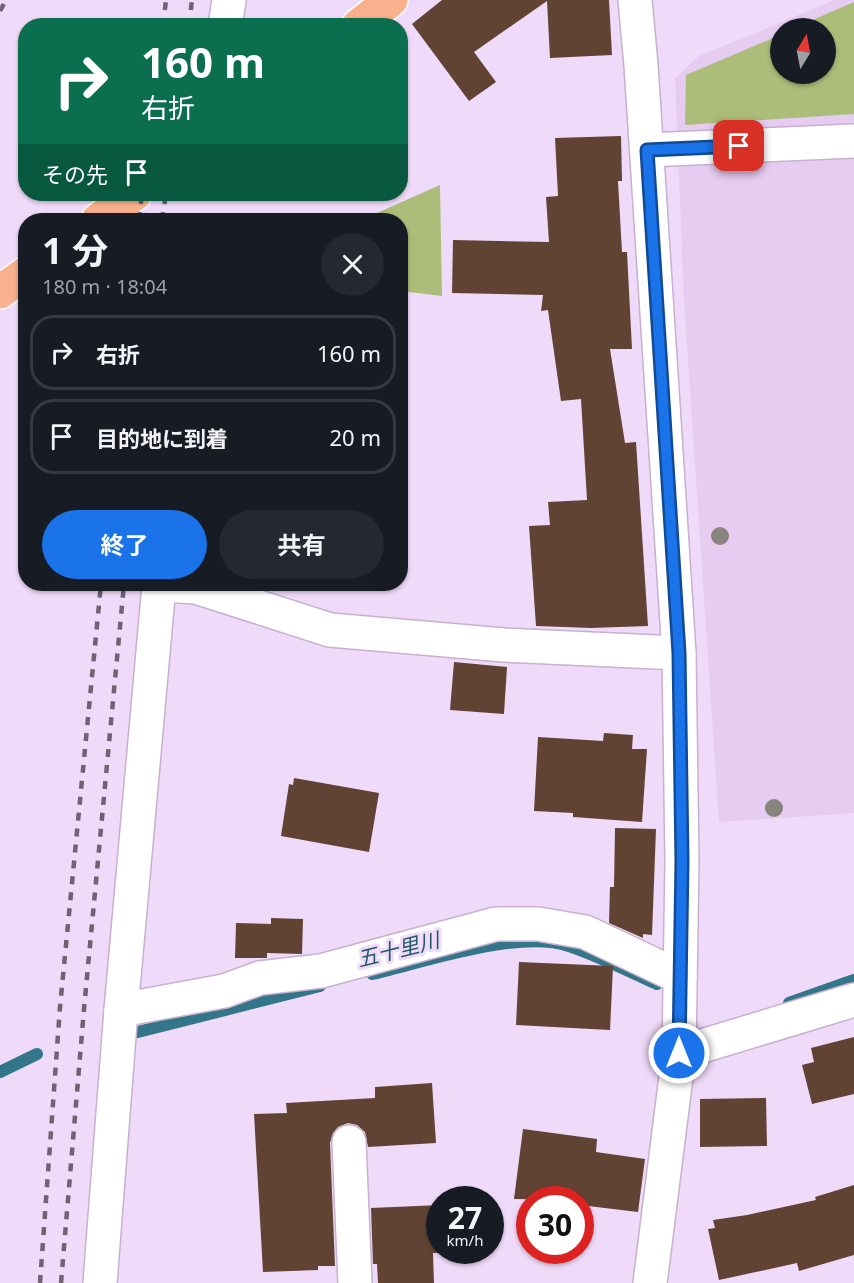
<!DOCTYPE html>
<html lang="ja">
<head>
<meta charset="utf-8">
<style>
  body { margin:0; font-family:"Noto Sans","Noto Sans JP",sans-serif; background:#242831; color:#f1f3f6; height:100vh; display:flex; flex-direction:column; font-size:22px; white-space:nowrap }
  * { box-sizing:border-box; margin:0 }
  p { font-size:20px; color:#9ea1a6 }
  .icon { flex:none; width:33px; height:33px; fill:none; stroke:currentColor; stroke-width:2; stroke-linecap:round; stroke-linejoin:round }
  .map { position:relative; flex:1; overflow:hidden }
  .panel { position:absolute; left:18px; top:213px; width:390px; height:378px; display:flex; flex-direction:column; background:#171b24; border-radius:24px; box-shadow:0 2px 4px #0004 }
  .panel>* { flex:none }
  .guide { position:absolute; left:18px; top:18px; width:390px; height:183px; border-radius:24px; box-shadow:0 2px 4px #0004; background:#0b6e4f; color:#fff; overflow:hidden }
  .needle { width:39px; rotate:10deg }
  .controls { position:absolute; left:770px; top:18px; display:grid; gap:12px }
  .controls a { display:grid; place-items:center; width:66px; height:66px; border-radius:50%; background:#171b24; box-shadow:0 2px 4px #0004; font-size:30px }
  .speed { position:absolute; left:426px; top:1186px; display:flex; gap:12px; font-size:30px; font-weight:700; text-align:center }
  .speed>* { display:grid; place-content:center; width:78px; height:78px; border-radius:50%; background:#171b24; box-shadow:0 2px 4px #0004; line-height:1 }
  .speed small { font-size:15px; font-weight:400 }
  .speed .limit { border:9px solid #d22; background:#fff; color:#111 }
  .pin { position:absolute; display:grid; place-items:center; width:51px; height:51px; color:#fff; margin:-26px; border-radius:12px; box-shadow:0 3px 9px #0006 }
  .me { position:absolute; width:66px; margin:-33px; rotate:0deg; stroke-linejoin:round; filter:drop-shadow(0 0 4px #0008) }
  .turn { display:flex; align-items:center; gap:21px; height:126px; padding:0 24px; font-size:27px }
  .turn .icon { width:78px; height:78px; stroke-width:2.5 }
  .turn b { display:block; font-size:42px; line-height:51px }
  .then { display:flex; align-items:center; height:57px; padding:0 24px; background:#0003; gap:12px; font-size:22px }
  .round { display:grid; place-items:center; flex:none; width:63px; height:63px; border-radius:32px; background:#242831 }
  .headline { display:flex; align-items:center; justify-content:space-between; height:102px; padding:0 24px }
  h1 { font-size:36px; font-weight:700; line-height:45px }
  .action { display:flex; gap:12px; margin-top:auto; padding:12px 24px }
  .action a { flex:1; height:69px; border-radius:36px; background:#1a73e8; color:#fff; font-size:24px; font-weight:700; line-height:69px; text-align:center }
  .action a+a { background:#242831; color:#f1f3f6 }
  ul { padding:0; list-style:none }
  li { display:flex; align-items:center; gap:18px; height:75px; margin:0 12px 9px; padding:0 12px; border:3px solid #363941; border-radius:24px }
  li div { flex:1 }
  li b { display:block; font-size:22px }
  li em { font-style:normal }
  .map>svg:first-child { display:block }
</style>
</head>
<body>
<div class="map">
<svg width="854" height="1283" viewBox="0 0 854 1283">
  <rect width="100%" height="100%" fill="#f0daf9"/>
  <!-- built -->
  <path fill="#e6ccf0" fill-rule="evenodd" d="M835,0H854V813L719,822L684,300L675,78L699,56ZM780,28H825V74H780Z"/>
  <!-- green -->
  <g fill="#acbd79">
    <polygon points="854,2 854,114 685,125 686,75 780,35 780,74 825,74 825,28 794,28"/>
    <polygon points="440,185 442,296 401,291 400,220 361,220"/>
  </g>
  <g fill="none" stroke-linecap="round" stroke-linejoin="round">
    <!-- stream -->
    <g stroke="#33768a" stroke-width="12">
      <path d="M372,974C424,962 519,929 569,946C599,956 628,971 657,984"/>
      <polyline points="789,1003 854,980"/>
      <polyline points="138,1032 320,986"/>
      <polyline points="0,1072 37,1054"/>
    </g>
  </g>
  <!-- building -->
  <g fill="#614334">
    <polygon points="442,0 609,0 612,55 550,58 547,1 474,52 496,82 469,101 412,24"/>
    <polygon points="621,136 622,181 618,181 622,252 627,252 632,349 610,349 625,443 636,442 648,626 591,628 536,626 529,526 550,525 548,502 587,500 581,399 561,401 548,310 541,311 543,295 452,293 453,240 549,242 546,197 558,196 555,138"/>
    <polygon points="454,662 507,667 504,714 450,710"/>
    <polygon points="604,733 633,735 632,749 647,749 642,822 573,817 573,813 534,811 538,737 603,741"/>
    <polygon points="294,778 379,793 369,852 281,836 289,784 293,785"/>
    <polygon points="615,828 656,829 652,935 643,934 643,938 609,923 610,887 614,887"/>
    <polygon points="271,918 303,919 302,954 267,953 267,958 235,958 236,923 271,924"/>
    <polygon points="519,962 613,966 610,1030 516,1025"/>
    <polygon points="854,1037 854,1094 812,1104 802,1065 814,1062 811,1048"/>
    <polygon points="432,1083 436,1143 368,1147 365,1132 357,1125 348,1123 338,1127 333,1133 330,1143 335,1266 318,1266 318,1270 263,1272 254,1114 287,1113 286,1103 375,1098 375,1087"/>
    <polygon points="766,1098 767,1146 700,1147 700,1099"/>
    <polygon points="523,1129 597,1139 596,1152 645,1159 638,1212 580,1205 580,1200 514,1199"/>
    <polygon points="854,1185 854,1255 799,1271 797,1263 719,1280 708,1229 715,1228 713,1220 747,1215 816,1200 815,1197"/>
    <polygon points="440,1205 440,1253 433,1253 434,1283 378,1283 377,1264 373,1264 371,1208"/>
  </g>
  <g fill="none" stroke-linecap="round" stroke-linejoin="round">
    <!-- minor casing -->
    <g stroke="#c7b1cf" stroke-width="36">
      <g id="minor">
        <polyline points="635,0 641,65 679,653 682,861 679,1053 650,1283"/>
        <polyline points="225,26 229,0"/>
        <polyline points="647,150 854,141"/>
        <polyline points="121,1010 224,991 260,978 321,971 496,924 538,924 585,932 680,977"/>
        <polyline points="679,1053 854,1000"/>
        <polyline points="349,1142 355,1283"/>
        <polyline points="100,1283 121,1010 159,585 196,587 330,630 504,645 679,653"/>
      </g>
    </g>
    <!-- highway casing -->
    <g stroke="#fff" stroke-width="36">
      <g id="highway">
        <polyline points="358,26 391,0"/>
        <polyline points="98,220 135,194"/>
        <polyline points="0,292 26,273"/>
      </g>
    </g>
    <!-- minor -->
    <use href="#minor" stroke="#fff" stroke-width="33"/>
    <!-- highway -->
    <use href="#highway" stroke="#f9b08d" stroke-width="33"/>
    <!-- rail -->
    <g stroke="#6e6273" stroke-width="4.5" stroke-dasharray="8 8" stroke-linecap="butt">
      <polyline points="0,11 6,0"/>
      <polyline points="163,26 166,0"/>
      <polyline points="189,26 192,0"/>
      <polyline points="139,220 142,194"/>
      <polyline points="162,220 166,194"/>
      <polyline points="40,1283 60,1007 101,584"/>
      <polyline points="61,1283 84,1009 124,584"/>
    </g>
  </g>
  <!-- trees -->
  <g fill="#88837c">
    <circle cx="720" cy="536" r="9"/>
    <circle cx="774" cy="808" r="9"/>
  </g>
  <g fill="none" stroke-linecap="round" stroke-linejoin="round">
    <!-- route casing -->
    <g stroke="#114b97" stroke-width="15">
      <polyline id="route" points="679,1053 682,861 679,653 647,150 739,146"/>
    </g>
    <!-- route -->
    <use href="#route" stroke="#1a73e8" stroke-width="10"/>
  </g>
  <g text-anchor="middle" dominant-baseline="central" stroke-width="6" stroke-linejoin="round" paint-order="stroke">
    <!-- water labels -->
    <g font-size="21" font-style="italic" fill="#235865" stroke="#f0daf9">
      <text transform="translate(398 949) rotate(-14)">五十里川</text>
    </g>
  </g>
</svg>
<div class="controls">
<a><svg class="needle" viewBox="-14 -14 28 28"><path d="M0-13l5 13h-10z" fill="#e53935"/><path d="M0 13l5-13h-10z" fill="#9ea1a6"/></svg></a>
</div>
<div class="speed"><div>27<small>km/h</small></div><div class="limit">30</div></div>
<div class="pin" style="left:739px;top:146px;background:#d93025"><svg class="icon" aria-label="arrive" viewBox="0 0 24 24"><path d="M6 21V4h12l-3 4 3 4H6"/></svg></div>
<svg class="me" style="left:679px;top:1053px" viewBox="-20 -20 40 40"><circle r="17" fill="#1a73e8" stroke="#fff" stroke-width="3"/><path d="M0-11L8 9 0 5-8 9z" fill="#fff"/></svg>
<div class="guide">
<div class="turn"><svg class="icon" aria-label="right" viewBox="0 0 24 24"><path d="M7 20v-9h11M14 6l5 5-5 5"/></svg><div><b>160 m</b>右折</div></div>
<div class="then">その先<svg class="icon" aria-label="arrive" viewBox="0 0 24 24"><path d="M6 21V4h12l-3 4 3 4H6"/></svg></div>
</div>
<section class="panel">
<div class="headline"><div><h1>1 分</h1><p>180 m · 18:04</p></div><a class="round"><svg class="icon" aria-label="close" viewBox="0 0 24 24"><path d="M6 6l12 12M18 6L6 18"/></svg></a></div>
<ul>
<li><svg class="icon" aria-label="right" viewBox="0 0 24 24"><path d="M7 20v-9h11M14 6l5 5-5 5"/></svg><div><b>右折</b></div><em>160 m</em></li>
<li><svg class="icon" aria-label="arrive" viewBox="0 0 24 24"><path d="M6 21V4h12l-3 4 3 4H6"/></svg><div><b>目的地に到着</b></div><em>20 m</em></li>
</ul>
<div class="action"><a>終了</a><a>共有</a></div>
</section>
</div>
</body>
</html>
